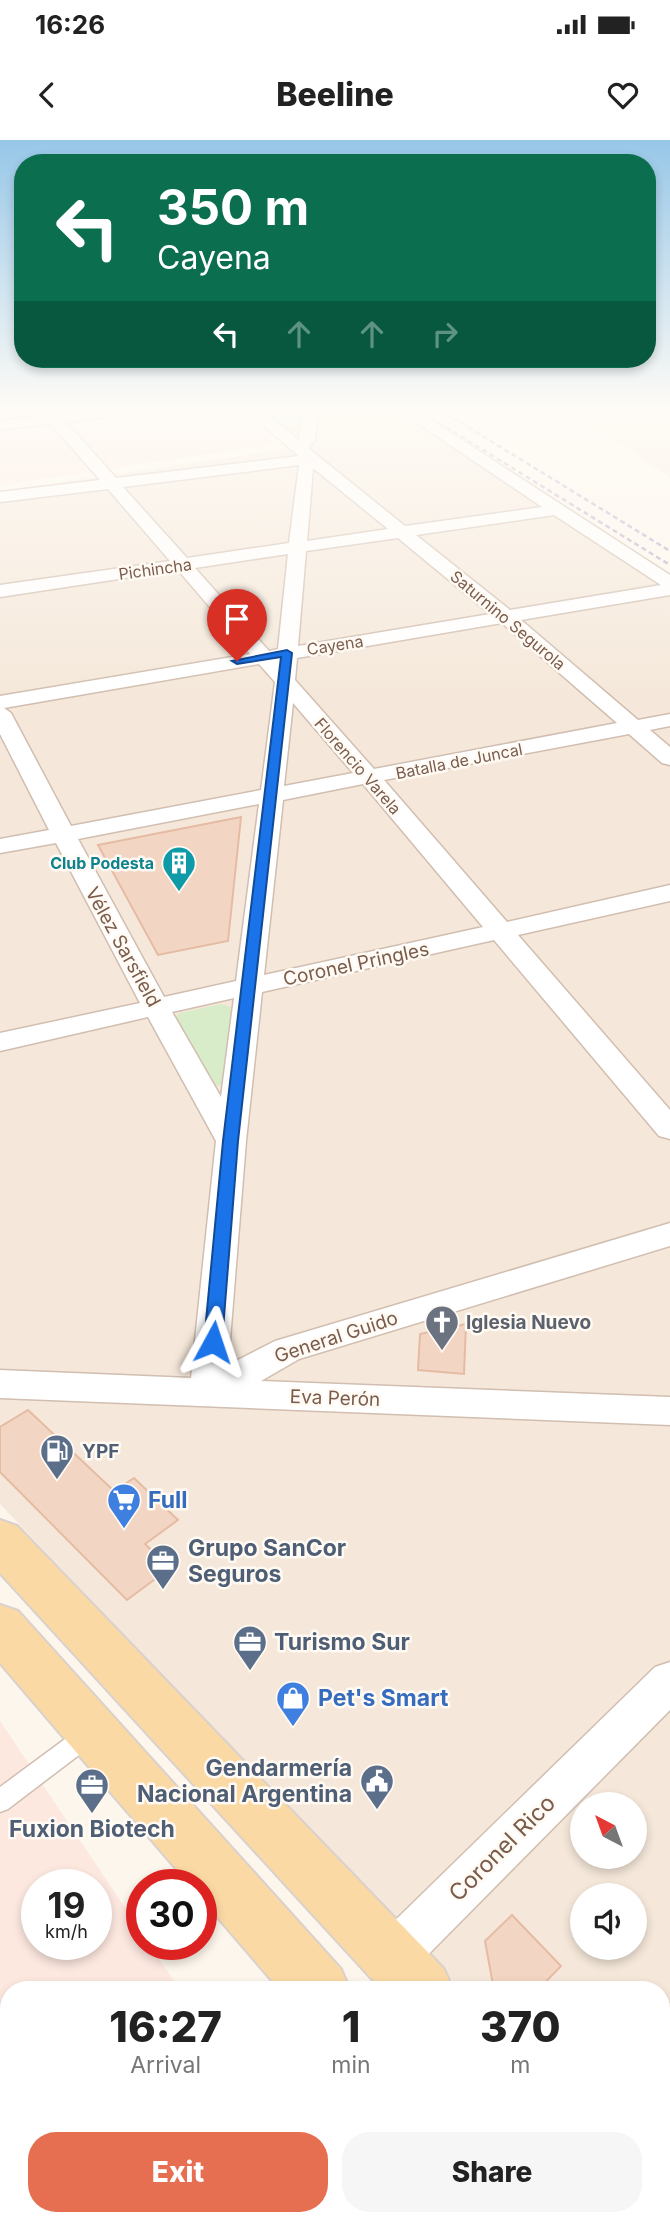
<!DOCTYPE html>
<html lang="en">
<head>
<meta charset="utf-8">
<style>
  body { margin:0; font-family:Inter,sans-serif; background:#f6f6f6; color:#222; height:100vh; display:flex; flex-direction:column; font-size:26px; white-space:nowrap }
  * { box-sizing:border-box; margin:0 }
  p { font-size:23px; color:#767676 }
  .icon { flex:none; width:38px; height:38px; fill:none; stroke:currentColor; stroke-width:2; stroke-linecap:round; stroke-linejoin:round }
  .map { position:relative; flex:1; overflow:hidden }
  .panel { position:absolute; left:0px; top:1841px; width:670px; height:245px; display:flex; flex-direction:column; background:#fff; border-radius:28px 28px 0 0; box-shadow:0 4px 10px #0003 }
  .panel>* { flex:none }
  .hud { position:absolute; left:14px; top:14px; width:642px; height:214px; border-radius:28px; box-shadow:0 4px 10px #0003; background:#0b6e4f; color:#fff; overflow:hidden }
  .needle { width:46px; rotate:319deg }
  .tools { position:absolute; left:570px; top:1652px; display:grid; gap:14px }
  .tools a { display:grid; place-items:center; width:77px; height:77px; border-radius:50%; background:#fff; box-shadow:0 4px 10px #0003; font-size:35px }
  .speed { position:absolute; left:21px; top:1729px; display:flex; gap:14px; font-size:35px; font-weight:700; text-align:center }
  .speed>* { display:grid; place-content:center; width:91px; height:91px; border-radius:50%; background:#fff; box-shadow:0 4px 10px #0003; line-height:1 }
  .speed small { font-size:18px; font-weight:400 }
  .speed .limit { border:10px solid #d22; background:#fff; color:#111 }
  .pin { position:absolute; display:grid; place-items:center; width:60px; height:60px; color:#fff; margin:-72px -30px; border-radius:50% 50% 50% 0; rotate:-45deg; box-shadow:0 0 7px #0007 }
  .pin .icon { rotate:45deg }
  .me { position:absolute; width:77px; margin:-38px; rotate:5deg; stroke-linejoin:round; filter:drop-shadow(0 0 5px #0008) }
  .turn { display:flex; align-items:center; gap:24px; height:147px; padding:0 28px; font-size:32px }
  .turn .icon { width:91px; height:91px; stroke-width:2.5 }
  .turn b { display:block; font-size:49px; line-height:60px }
  .lanes { display:flex; align-items:center; height:66px; padding:0 28px; background:#0003; justify-content:center; gap:35px; direction:ltr }
  .lanes .off { opacity:.35 }
  .eta { display:flex; justify-content:space-evenly; align-items:center; height:119px; text-align:center }
  .eta b { font-size:42px; font-weight:800; line-height:49px }
  .cta { display:flex; gap:14px; margin-top:auto; padding:14px 28px }
  .cta a { flex:1; height:80px; border-radius:28px; background:#e76f51; color:#fff; font-size:28px; font-weight:800; line-height:80px; text-align:center }
  .cta a+a { background:#f6f6f6; color:#222 }
  .status { display:flex; justify-content:space-between; align-items:center; height:49px; padding:0 35px; background:#fff; direction:ltr }
  .status svg { height:19px; fill:currentColor }
  header { display:flex; justify-content:space-between; align-items:center; height:91px; padding:0 28px; background:#fff; font-size:32px; font-weight:800 }
  .map>svg:first-child { display:block }
</style>
</head>
<body>
<div class="status"><b>16:26</b><svg viewBox="0 0 49 12"><path d="M0 12V9h3v3zM5 12V6h3v6zM10 12V3h3v9zM15 12V0h3v12zM26 1h20v11H26zM47 4h2v5h-2z"/></svg></div>
<header><svg class="icon" aria-label="back" viewBox="0 0 24 24"><path d="M15 5l-7 7 7 7"/></svg>Beeline<svg class="icon" aria-label="heart" viewBox="0 0 24 24"><path d="M12 20l-8-8c-3-5 5-10 8-4 3-6 11-1 8 4z"/></svg></header>
<div class="map">
<svg width="670" height="2086" viewBox="0 0 670 2086">
  <rect width="100%" height="100%" fill="#fdf6ec"/>
  <!-- residential -->
  <g fill="#f5e8da" fill-rule="evenodd">
    <path d="M322,265H392L670,445V2070L662,2061V1850H461L0,1364V351L316,305ZM583,1664H635V1717H583ZM583,1755H635V1808H583Z"/>
    <polygon points="567,266 670,266 670,337"/>
    <polygon points="116,2077 398,2077 405,2086 108,2086"/>
  </g>
  <!-- commercial -->
  <g fill="#fde8e0" fill-rule="evenodd">
    <polygon points="0,265 238,265 274,304 0,345"/>
    <path d="M0,1581L142,1793V1804H149L180,1850H9V2077H79L71,2086H0ZM37,1745H96V1804H37Z"/>
  </g>
  <!-- green -->
  <g fill="#d8ecc9">
    <polygon points="256,265 305,265 298,298 294,300"/>
    <polygon points="221,864 234,868 227,941 218,946 206,944 171,880 180,873"/>
  </g>
  <!-- building -->
  <g fill="#f3d5c3" stroke="#e6bba3" stroke-width="2">
    <polygon points="241,677 228,801 158,815 98,705"/>
    <polygon points="466,1184 464,1234 418,1230 420,1194"/>
    <polygon points="28,1270 114,1351 134,1338 178,1380 145,1404 170,1428 127,1460 0,1332 0,1287"/>
    <polygon points="512,1775 561,1826 538,1850 494,1850 485,1801"/>
  </g>
  <g fill="none" stroke-linecap="round" stroke-linejoin="round">
    <!-- lane casing -->
    <g stroke="#d1beb0" stroke-width="3">
      <polygon id="lane" points="88,1585 96,1588 99,1595 96,1602 8,1669 0,1672 0,1647 80,1588"/>
    </g>
    <!-- street casing -->
    <g stroke="#d1beb0" stroke-width="3">
      <g id="street">
        <path d="M36,265H51L59,274L140,265H185L178,269L66,282L116,338L299,316L239,265H255L299,300L304,265H318L315,300L308,308L405,386L542,367L391,265H408L670,435V455L521,480L638,580L670,574V586L650,590L670,607V625L662,623L629,594L384,640L507,782L670,745V761L518,795L670,970V999L659,996L494,800L262,852L246,1001L228,1225L275,1201L670,1083V1106L299,1219L261,1241L670,1257V1285L0,1258V1230L191,1238L216,1001L148,877L0,911V893L140,863L56,703L0,713V699L49,690L0,594V556L250,514L178,430L0,457V445L170,421L108,349L0,362V352L100,340L51,284L0,289V281L44,276ZM299,325L289,403L187,418L123,347ZM313,328L388,389L307,401ZM554,375L661,445L510,470L416,395ZM398,398L490,474L298,506L306,411ZM288,414L278,509L269,511L195,428ZM502,483L617,583L374,629L295,540L297,518ZM259,524L275,542L261,650L71,686L11,573L4,568ZM293,563L353,633L284,646ZM363,644L483,787L264,835L283,660ZM259,664L236,841L164,857L78,699ZM234,858L221,957L172,872Z"/>
        <polygon points="670,1522 670,1570 410,1833 393,1840 376,1833 369,1816 376,1799 655,1527"/>
      </g>
    </g>
    <!-- primary casing -->
    <g stroke="#dad1cd" stroke-width="4">
      <g id="primary">
        <polygon points="0,1380 17,1386 444,1829 453,1850 382,1850 0,1433"/>
        <polygon points="0,1465 18,1471 341,1829 350,1850 280,1850 201,1758 201,1745 190,1745 0,1523"/>
        <polygon points="662,2059 670,2076 670,2086 604,2086 600,2077 662,2077"/>
        <polygon points="489,2077 560,2077 563,2086 493,2086"/>
      </g>
    </g>
    <!-- lane -->
    <use href="#lane" fill="#fff" fill-rule="evenodd"/>
    <!-- street -->
    <use href="#street" fill="#fff" fill-rule="evenodd"/>
    <!-- primary -->
    <use href="#primary" fill="#fbd9a5" fill-rule="evenodd"/>
    <!-- rail -->
    <g stroke="#b9a8c9" stroke-width="2.5" stroke-dasharray="5 3.5" stroke-linecap="butt">
      <polyline points="410,265 670,425"/>
      <polyline points="432,265 670,411"/>
    </g>
  </g>
  <!-- sky -->
  <linearGradient id="sky" x2="0" y2="1"><stop stop-color="#97c7e8"/><stop offset="0.48" stop-color="#fefbf6"/><stop offset="1" stop-color="#fefbf6" stop-opacity="0"/></linearGradient>
  <rect width="670" height="557" fill="url(#sky)"/>
  <!-- route -->
  <polygon fill="#1a73e8" stroke="#114b97" stroke-width="2" points="287,510 292,513 238,1001 222,1202 219,1207 207,1207 204,1202 223,1001 281,517 237,524 232,521"/>
  <!-- icons -->
  <defs>
    <g id="building-pin" transform="scale(1.75)"><path d="M0 17L-7.5 6A9.5 9.5 0 1 1 7.5 6Z" fill="#0f9aa8" stroke="#fffaf3"/><path d="M-4-6H4V6H1V3H-1V6H-4ZM-2.5-4.3h1.7v1.8h-1.7ZM.8-4.3h1.7v1.8H.8ZM-2.5-1h1.7V.8h-1.7ZM.8-1h1.7V.8H.8Z" fill="#fff"/></g>
    <g id="church-pin" transform="scale(1.75)"><path d="M0 17L-7.5 6A9.5 9.5 0 1 1 7.5 6Z" fill="#6b7280" stroke="#fffaf3"/><path d="M-1.2-6h2.4v3.5h3.3v2.4h-3.3V6h-2.4V-.1h-3.3v-2.4h3.3Z" fill="#fff"/></g>
    <g id="fuel-pin" transform="scale(1.75)"><path d="M0 17L-7.5 6A9.5 9.5 0 1 1 7.5 6Z" fill="#5c6f8a" stroke="#fffaf3"/><path d="M-5.5-6h7V0h2V4h1.3V-2.5L3-4.5l.8-.8L6-3V5H2.5V1h-1V6h-7ZM-4.2-4.7v3.2H.2V-4.7Z" fill="#fff"/></g>
    <g id="supermarket-pin" transform="scale(1.75)"><path d="M0 17L-7.5 6A9.5 9.5 0 1 1 7.5 6Z" fill="#3f7fe0" stroke="#fffaf3"/><path d="M-6-5.5h2.5l.6 2H6L4.5 2H-2.5L-4.4-4H-6ZM-1.5 3.2a1.3 1.3 0 1 0 .1 0ZM3 3.2a1.3 1.3 0 1 0 .1 0Z" fill="#fff"/></g>
    <g id="office-pin" transform="scale(1.75)"><path d="M0 17L-7.5 6A9.5 9.5 0 1 1 7.5 6Z" fill="#5c6f8a" stroke="#fffaf3"/><path d="M-6-3h4V-5.5h4V-3h4V5H-6ZM-1-4.5V-3h2v-1.5ZM-6 0V1H6V0Z" fill="#fff"/></g>
    <g id="shop-pin" transform="scale(1.75)"><path d="M0 17L-7.5 6A9.5 9.5 0 1 1 7.5 6Z" fill="#3f7fe0" stroke="#fffaf3"/><path d="M-5-2.5h2.3a2.7 3.5 0 0 1 5.4 0H5L5.5 6h-11ZM-1.5-2.5h3a1.5 2.3 0 0 0-3 0Z" fill="#fff"/></g>
    <g id="civic-pin" transform="scale(1.75)"><path d="M0 17L-7.5 6A9.5 9.5 0 1 1 7.5 6Z" fill="#5c6f8a" stroke="#fffaf3"/><path d="M-.6-6.5H3V-4.5H.6V-3L4-1V1h2V6H-6V1h2V-1L-.6-3ZM-1.2 2.5V6h2.4V2.5Z" fill="#fff"/></g>
  </defs>
  <g fill-rule="evenodd">
    <use href="#building-pin" x="179" y="723"/>
    <use href="#church-pin" x="442" y="1182"/>
    <use href="#fuel-pin" x="57" y="1311"/>
    <use href="#supermarket-pin" x="124" y="1360"/>
    <use href="#office-pin" x="163" y="1421"/>
    <use href="#office-pin" x="250" y="1502"/>
    <use href="#shop-pin" x="293" y="1558"/>
    <use href="#civic-pin" x="377" y="1641"/>
    <use href="#office-pin" x="92" y="1645"/>
  </g>
  <g text-anchor="middle" dominant-baseline="central" stroke-width="5" stroke-linejoin="round" paint-order="stroke">
    <!-- far-street labels -->
    <g font-size="16" fill="#7a5c4d" stroke="#fffaf3">
      <text transform="translate(155 429) rotate(-8)">Pichincha</text>
      <text transform="translate(508 480) rotate(40)">Saturnino Segurola</text>
      <text transform="translate(335 505) rotate(-9)">Cayena</text>
      <text transform="translate(459 621) rotate(-11)">Batalla de Juncal</text>
      <text transform="translate(358 626) rotate(49)">Florencio Varela</text>
    </g>
    <!-- far-culture labels -->
    <g font-size="16" font-weight="bold" fill="#0d838f" stroke="#fffaf3" text-anchor="end">
      <text x="154" y="723">Club Podesta</text>
    </g>
    <!-- street labels -->
    <g font-size="19" fill="#7a5c4d" stroke="#fffaf3">
      <text transform="translate(123 807) rotate(61)">Vélez Sarsfield</text>
      <text transform="translate(356 824) rotate(-12)">Coronel Pringles</text>
      <text transform="translate(336 1197) rotate(-18)">General Guido</text>
      <text transform="translate(335 1258) rotate(2)">Eva Perón</text>
    </g>
    <!-- worship labels -->
    <g font-size="19" font-weight="bold" fill="#5b616d" stroke="#fffaf3" text-anchor="start">
      <text x="466" y="1182">Iglesia Nuevo</text>
    </g>
    <!-- service labels -->
    <g font-size="19" font-weight="bold" fill="#4e5e75" stroke="#fffaf3" text-anchor="start">
      <text x="82" y="1311">YPF</text>
    </g>
    <!-- near-shop labels -->
    <g font-size="23" font-weight="bold" fill="#366cbe" stroke="#fffaf3" text-anchor="start">
      <text x="148" y="1360">Full</text>
      <text x="318" y="1558">Pet's Smart</text>
    </g>
    <!-- near-service labels -->
    <g font-size="23" font-weight="bold" fill="#4e5e75" stroke="#fffaf3" text-anchor="start">
      <text x="188" y="1408">Grupo SanCor<tspan x="188" dy="26">Seguros</tspan></text>
      <text x="274" y="1502">Turismo Sur</text>
      <text x="352" y="1628" text-anchor="end">Gendarmería<tspan x="352" dy="26">Nacional Argentina</tspan></text>
      <text x="92" y="1689" text-anchor="middle">Fuxion Biotech</text>
    </g>
    <!-- near-street labels -->
    <g font-size="23" fill="#7a5c4d" stroke="#fffaf3">
      <text transform="translate(502 1708) rotate(-45)">Coronel Rico</text>
    </g>
  </g>
</svg>
<div class="tools">
<a><svg class="needle" viewBox="-14 -14 28 28"><path d="M0-13l5 13h-10z" fill="#e53935"/><path d="M0 13l5-13h-10z" fill="#767676"/></svg></a>
<a><svg class="icon" aria-label="sound" viewBox="0 0 24 24"><path d="M4 9h4l5-4v14l-5-4H4zM17 9q2 3 0 6"/></svg></a>
</div>
<div class="speed"><div>19<small>km/h</small></div><div class="limit">30</div></div>
<div class="pin" style="left:237px;top:521px;background:#d93025"><svg class="icon" aria-label="arrive" viewBox="0 0 24 24"><path d="M6 21V4h12l-3 4 3 4H6"/></svg></div>
<svg class="me" style="left:213px;top:1202px" viewBox="-20 -20 40 40"><path d="M0-17L14 15 0 8-14 15z" fill="#1a73e8" stroke="#fff" stroke-width="4"/></svg>
<div class="hud">
<div class="turn"><svg class="icon" aria-label="left" viewBox="0 0 24 24"><path d="M17 20v-9H6M10 6l-5 5 5 5"/></svg><div><b>350 m</b>Cayena</div></div>
<div class="lanes"><svg class="icon" aria-label="left" viewBox="0 0 24 24"><path d="M17 20v-9H6M10 6l-5 5 5 5"/></svg><svg class="icon off" aria-label="ahead" viewBox="0 0 24 24"><path d="M12 20V5M6 11l6-6 6 6"/></svg><svg class="icon off" aria-label="ahead" viewBox="0 0 24 24"><path d="M12 20V5M6 11l6-6 6 6"/></svg><svg class="icon off" aria-label="right" viewBox="0 0 24 24"><path d="M7 20v-9h11M14 6l5 5-5 5"/></svg></div>
</div>
<section class="panel">
<div class="eta">
<div><b>16:27</b><p>Arrival</p></div>
<div><b>1</b><p>min</p></div>
<div><b>370</b><p>m</p></div>
</div>
<div class="cta"><a>Exit</a><a>Share</a></div>
</section>
</div>
</body>
</html>
